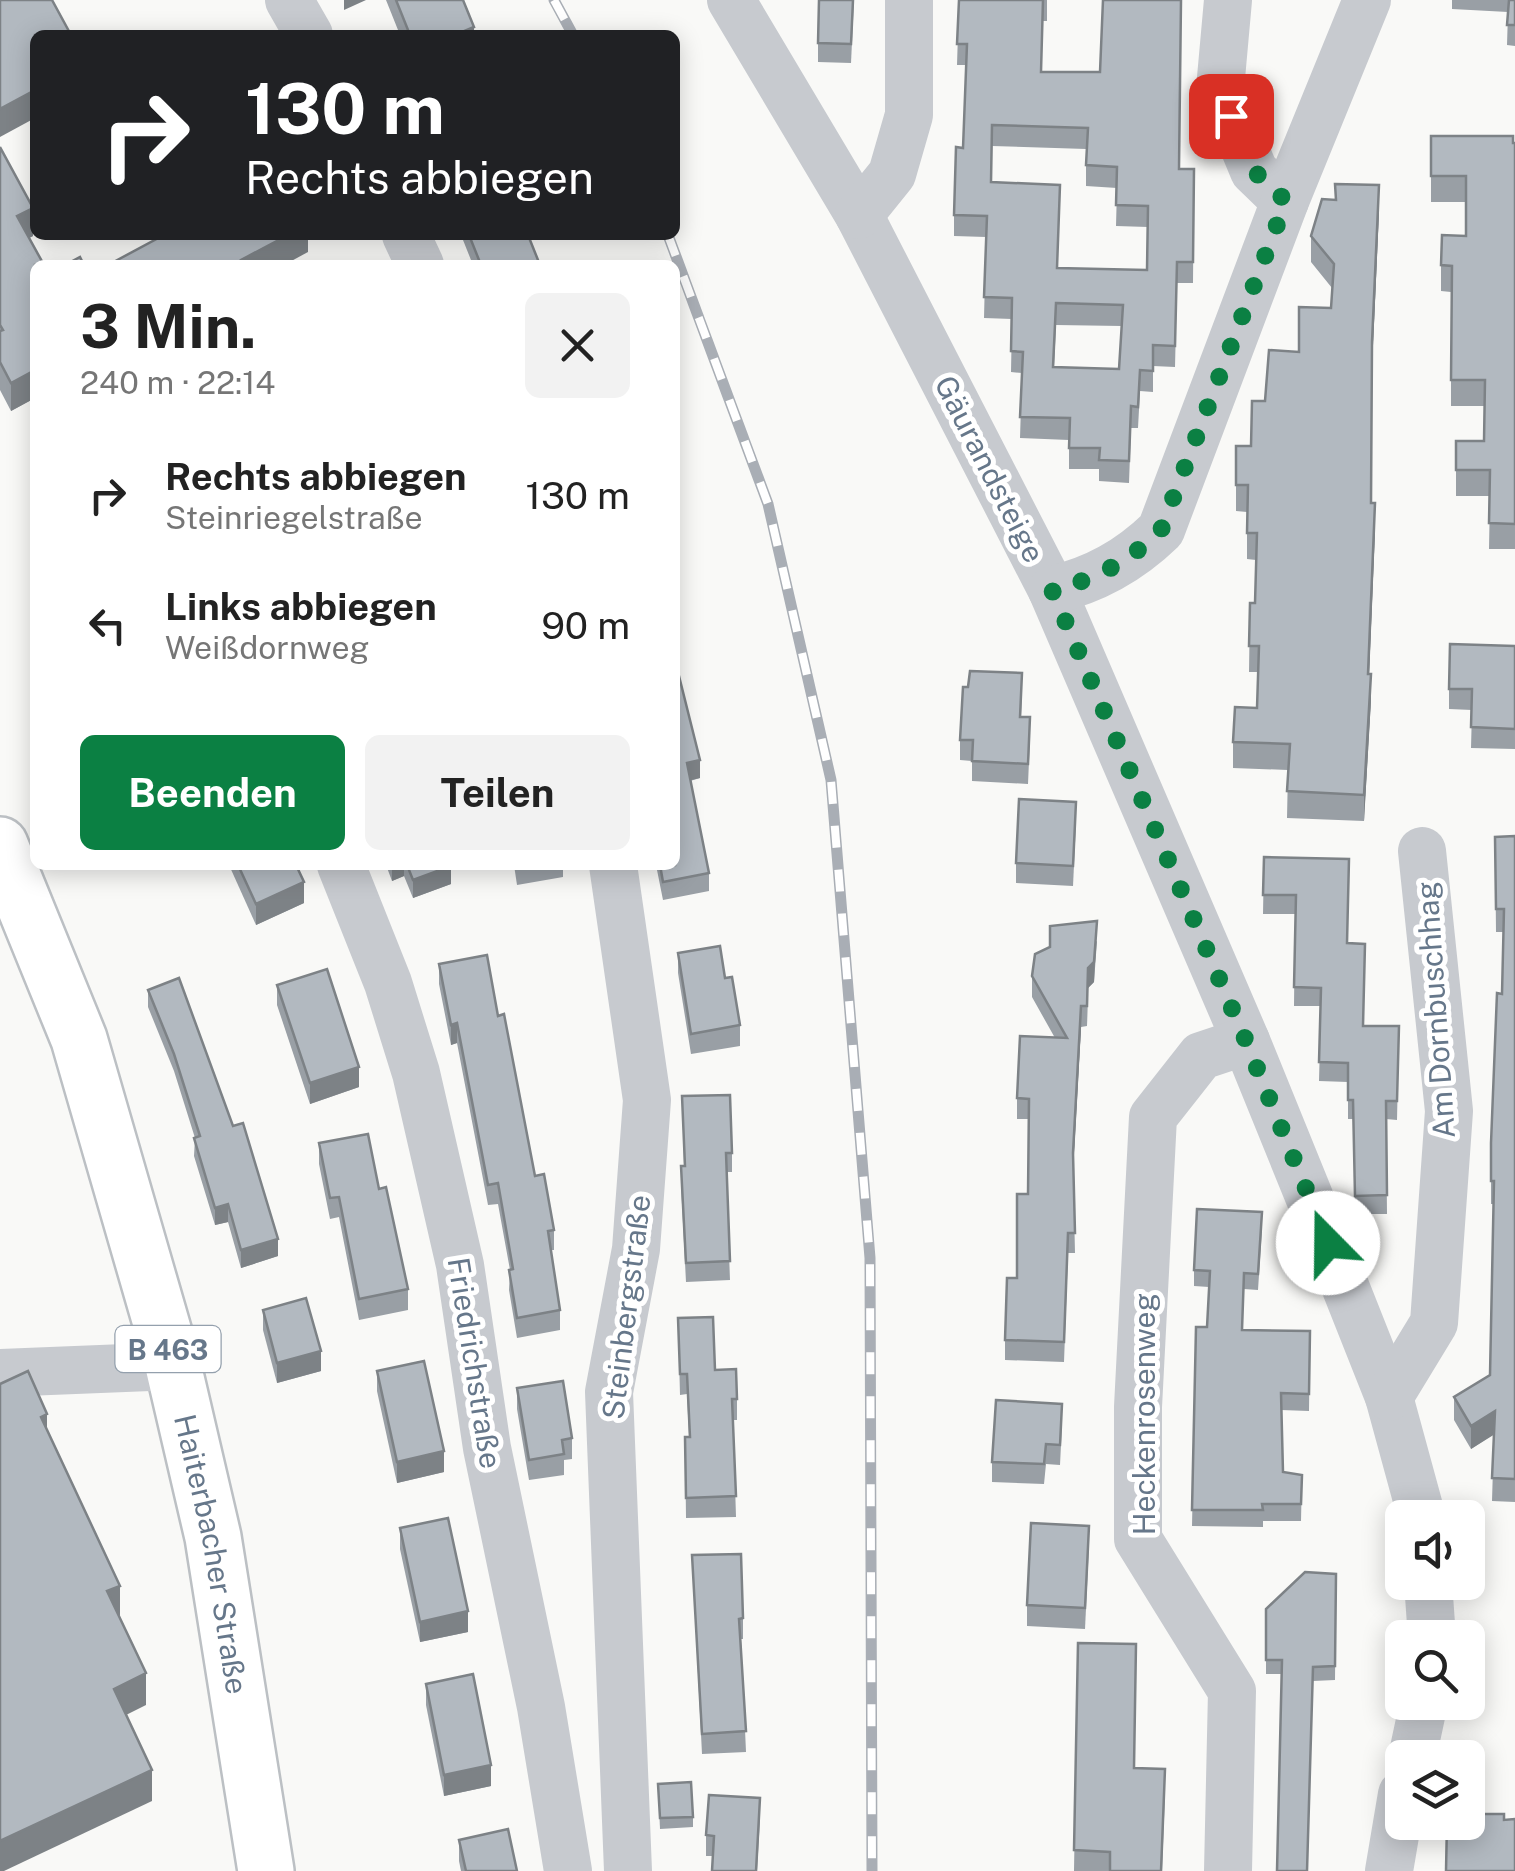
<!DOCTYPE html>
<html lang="de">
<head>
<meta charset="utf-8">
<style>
  body { margin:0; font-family:"Public Sans",sans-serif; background:#f2f2f2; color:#222; height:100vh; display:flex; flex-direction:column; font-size:38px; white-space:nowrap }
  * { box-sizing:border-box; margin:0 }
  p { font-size:32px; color:#767676 }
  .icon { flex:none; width:55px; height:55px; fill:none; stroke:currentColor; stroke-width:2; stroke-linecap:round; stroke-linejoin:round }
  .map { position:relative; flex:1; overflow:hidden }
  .sheet { position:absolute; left:30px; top:260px; width:650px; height:610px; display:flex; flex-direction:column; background:#fff; border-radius:15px; box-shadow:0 5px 25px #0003 }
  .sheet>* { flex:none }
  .hud { position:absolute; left:30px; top:30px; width:650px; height:210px; border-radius:15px; box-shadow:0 5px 25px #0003; background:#202124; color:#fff; overflow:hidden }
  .fabs { position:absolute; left:1385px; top:1500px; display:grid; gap:20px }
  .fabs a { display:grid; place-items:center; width:100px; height:100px; border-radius:15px; background:#fff; box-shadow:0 5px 25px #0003; font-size:50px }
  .pin { position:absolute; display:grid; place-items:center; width:85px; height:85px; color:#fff; margin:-42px; border-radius:20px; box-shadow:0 5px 15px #0006 }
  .me { position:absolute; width:110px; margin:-55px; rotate:338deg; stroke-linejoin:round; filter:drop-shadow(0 0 8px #0008) }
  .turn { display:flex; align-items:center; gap:35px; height:210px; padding:0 50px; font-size:45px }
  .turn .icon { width:130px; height:130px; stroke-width:2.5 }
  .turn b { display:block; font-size:70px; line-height:85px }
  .round { display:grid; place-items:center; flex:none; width:105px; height:105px; border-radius:15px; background:#f2f2f2 }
  .summary { display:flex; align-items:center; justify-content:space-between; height:170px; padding:0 50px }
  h1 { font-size:60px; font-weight:700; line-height:75px }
  .action { display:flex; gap:20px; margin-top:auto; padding:20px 50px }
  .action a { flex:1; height:115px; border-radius:15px; background:#0b8043; color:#fff; font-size:40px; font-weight:700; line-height:115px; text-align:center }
  .action a+a { background:#f2f2f2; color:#222 }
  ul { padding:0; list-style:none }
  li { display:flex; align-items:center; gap:30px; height:130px; padding:0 50px }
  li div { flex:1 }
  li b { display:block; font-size:38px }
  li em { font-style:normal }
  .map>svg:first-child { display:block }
</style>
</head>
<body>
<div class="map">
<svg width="1515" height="1871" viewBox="0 0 1515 1871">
  <rect width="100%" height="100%" fill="#f9f9f7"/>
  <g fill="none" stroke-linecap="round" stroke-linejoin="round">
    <!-- major casing -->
    <g stroke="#bcc0c4" stroke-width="60">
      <g id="major">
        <path id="s1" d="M0,845L79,1039L172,1361L213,1537L266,1871"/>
      </g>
    </g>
    <!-- minor -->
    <g stroke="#c7cacf" stroke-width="48">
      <polyline points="289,0 309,35"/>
      <polyline points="731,0 859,215 1052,590 1246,1041 1328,1243 1389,1397 1422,1518"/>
      <polyline points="1228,0 1220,89 1254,171 1285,201"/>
      <polyline points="859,215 892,174 909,115 909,0"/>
      <polyline points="406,235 420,265"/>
      <path d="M1052,590C1095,580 1129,561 1161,530L1285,201L1367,0"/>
      <polyline points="341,865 388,983 416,1073 460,1265 487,1448 541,1707 568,1871"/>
      <polyline points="613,865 647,1100 636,1249 609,1392 628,1871"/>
      <polyline points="0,1373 150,1367 172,1361"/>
      <polyline points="1389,1397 1434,1323 1449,1111 1422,851"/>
      <polyline points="1428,1582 1432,1638"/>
      <polyline points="1412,1758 1424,1702"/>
      <polyline points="1228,1871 1232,1691 1138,1539 1138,1407 1153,1117 1201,1056 1246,1041"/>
      <polyline points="1389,1871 1402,1794"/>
    </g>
    <!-- major -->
    <use href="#major" stroke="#fff" stroke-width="55"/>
    <!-- rail casing -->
    <g stroke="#a9aeb5" stroke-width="11">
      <g id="rail">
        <polyline points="554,0 573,35"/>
        <polyline points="668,235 768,504 831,780 870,1258 872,1871"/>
      </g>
    </g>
    <!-- rail -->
    <use href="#rail" stroke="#fff" stroke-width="8" stroke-dasharray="22" stroke-linecap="butt"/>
  </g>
  <!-- wall -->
  <g fill="#999fa5" fill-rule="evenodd">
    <polygon points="386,0 463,0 474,35 400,35"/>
    <polygon points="854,0 851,63 818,62 818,43"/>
    <path d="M959,0H1047V21H1043L1041,72L1179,169H1194L1193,283H1177L1175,367L1153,366V392L1140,391L1138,428H1131L1129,483L1099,481V469H1069V440L1020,438L1022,373L1011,372L1012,319L984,318L986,237L954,236V215L963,148L966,65H957ZM992,146L1086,149V186L1117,188L1116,226L1148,227L1147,270L1058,268L991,182ZM1056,325L1122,326L1119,369L1054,367Z"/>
    <polygon points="1452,0 1515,0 1515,46 1507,45 1508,12 1452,9"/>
    <polygon points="1431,136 1515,143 1515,549 1489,549 1490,496 1456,496 1456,441 1484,441 1485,406 1451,406 1451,292 1441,291 1441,265 1466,236 1466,202 1431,202"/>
    <polygon points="0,147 33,236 29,238 35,265 35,398 11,411 0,390"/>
    <polygon points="1335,184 1379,211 1372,368 1371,503 1375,530 1369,674 1371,700 1364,821 1287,818 1288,770 1233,768 1233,742 1257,708 1258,672 1249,672 1250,603 1255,603 1256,560 1247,559 1247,512 1236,511 1236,446 1251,446 1265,401 1331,308 1332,288 1311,262 1311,236 1335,200"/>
    <polygon points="461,235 528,235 540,265 473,265"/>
    <polygon points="1515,646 1515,749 1471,748 1472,710 1449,709 1449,689"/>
    <polygon points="675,660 700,778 690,781 709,873 709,891 663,900 656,865 675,865"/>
    <polygon points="1022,693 1021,717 1030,738 1028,784 972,781 972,761 960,760 960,740"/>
    <polygon points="1076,822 1073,886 1016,883 1016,863"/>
    <polygon points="1515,836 1515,1502 1492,1501 1494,1434 1471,1449 1454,1420 1454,1397 1490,1375 1494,1204 1491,1204 1491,1143 1502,994 1504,932 1496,932 1495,837"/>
    <polygon points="1264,857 1348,943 1364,1026 1399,1026 1397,1120 1386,1119 1387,1214 1355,1214 1353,1119 1348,1119 1348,1082 1319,1081 1321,1006 1294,1006 1295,914 1263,914"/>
    <polygon points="229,865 296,865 304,903 256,925"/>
    <polygon points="386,865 450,865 451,884 413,898 404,876 392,881"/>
    <polygon points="514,865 563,865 563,877 517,885"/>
    <polygon points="1097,941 1094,982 1088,988 1087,1026 1081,1027 1073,1167 1075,1253 1068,1253 1064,1362 1005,1360 1005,1340 1017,1278 1028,1194 1029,1119 1017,1119 1017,1098 1055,1038 1032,997 1032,976"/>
    <polygon points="678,953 725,978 740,1025 740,1046 691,1054 678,973"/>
    <polygon points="439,964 498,1016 535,1176 554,1230 554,1250 551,1250 560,1310 560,1330 517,1338 509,1290 510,1270 498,1204 488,1205 457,1043 451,1045 439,984"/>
    <polygon points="277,985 359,1087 310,1104 277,1005"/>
    <polygon points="148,990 278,1256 241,1268 228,1222 215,1225 194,1156 195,1138 174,1071 148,1007"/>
    <polygon points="682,1096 732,1153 732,1172 726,1172 730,1280 686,1282 681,1185 681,1166 684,1166"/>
    <polygon points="319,1143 408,1289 408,1310 359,1320 339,1217 330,1219 319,1164"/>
    <polygon points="1262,1229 1258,1290 1244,1289 1242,1330 1310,1331 1309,1411 1281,1410 1283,1472 1302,1475 1301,1521 1263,1521 1263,1527 1192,1526 1196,1327 1207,1327 1209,1287 1194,1286 1194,1270"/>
    <polygon points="263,1310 321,1371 277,1383 263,1330"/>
    <polygon points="678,1318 737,1399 737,1420 733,1420 736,1517 686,1518 685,1437 689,1437 687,1394 680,1395"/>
    <polygon points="377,1371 444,1472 397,1483 377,1391"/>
    <polygon points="517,1388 572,1438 572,1459 564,1460 564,1475 529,1480 517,1409"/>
    <polygon points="1062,1424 1060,1465 1046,1464 1044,1484 992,1482 992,1462"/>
    <polygon points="400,1528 468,1632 420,1642 400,1549"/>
    <polygon points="1089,1546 1085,1629 1027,1626 1027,1605"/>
    <polygon points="692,1555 743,1618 743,1639 741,1639 746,1752 702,1754"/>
    <polygon points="1336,1574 1335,1680 1313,1681 1282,1674 1266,1674 1266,1609"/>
    <polygon points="1078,1643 1134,1768 1165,1793 1162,1871 1074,1871"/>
    <polygon points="426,1684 491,1786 444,1796 426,1705"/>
    <polygon points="658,1784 693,1817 693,1827 660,1829"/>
    <polygon points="760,1819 757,1871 712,1871 713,1856 706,1856 706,1835"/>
    <polygon points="459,1840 517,1871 461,1871 459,1861"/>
  </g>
  <!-- shaded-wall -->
  <g fill="#7d8286">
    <polygon points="344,0 366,0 344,10"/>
    <polygon points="474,27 474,35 462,35 462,32"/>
    <polygon points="35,90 35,118 0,137 0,109"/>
    <polygon points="1379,185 1379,211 1372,368 1372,342"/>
    <polygon points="33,208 33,236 17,244 17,216"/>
    <polygon points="288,235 308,235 308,252 284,265 241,265 241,260"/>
    <polygon points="35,370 35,398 11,411 11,383"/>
    <polygon points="1375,503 1375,530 1368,700 1368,674"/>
    <polygon points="1371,674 1371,700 1364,821 1364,795"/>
    <polygon points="700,760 700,778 687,781 687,763"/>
    <polygon points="392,865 404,865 404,876 392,881"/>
    <polygon points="451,866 451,884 413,898 413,880"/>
    <polygon points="304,882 304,903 256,925 256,904"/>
    <polygon points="1097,921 1094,982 1088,988 1087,1026 1088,968"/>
    <polygon points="1081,1006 1081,1027 1073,1173 1073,1153"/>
    <polygon points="457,1023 457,1043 451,1045 451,1025"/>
    <polygon points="359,1067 359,1087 310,1104 310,1083"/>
    <polygon points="228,1204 228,1222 215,1225 215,1208"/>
    <polygon points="278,1239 278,1256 241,1268 241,1250"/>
    <polygon points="321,1351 321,1371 277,1383 277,1363"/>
    <polygon points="1495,1411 1495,1434 1471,1449 1471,1426"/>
    <polygon points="47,1414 47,1446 41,1417"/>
    <polygon points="444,1451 444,1472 397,1483 397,1462"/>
    <polygon points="120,1586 120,1617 107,1591"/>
    <polygon points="468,1611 468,1632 420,1642 420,1622"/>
    <polygon points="146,1673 146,1705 114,1721 114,1689"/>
    <polygon points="491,1765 491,1786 444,1796 444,1775"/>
    <polygon points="152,1770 152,1801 4,1871 0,1871 0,1841"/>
  </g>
  <!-- building -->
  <g fill="#b2b9c0" stroke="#7d8286" stroke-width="2.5" fill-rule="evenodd">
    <polygon points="0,0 52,0 71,35 35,35 35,90 0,109"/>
    <polygon points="396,0 463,0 474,27 462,32 463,35 410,35"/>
    <polygon points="819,0 853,0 851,44 818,43"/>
    <path d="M959,0H1043L1041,72H1100L1103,0H1181L1179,169H1194L1193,262H1177L1175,346L1153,345V371L1140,370L1138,407L1131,406L1129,461L1099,460L1100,448H1069L1070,418L1020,417L1023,352L1011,351L1012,298L984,297L987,216L954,215L956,147L963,148L967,44H957ZM992,125L1088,128L1086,165L1117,167L1116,205L1148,206L1147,270L1057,268L1060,185L991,182ZM1056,303L1123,305L1119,369L1053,367Z"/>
    <polygon points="1509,0 1515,0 1515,25 1507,25"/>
    <polygon points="1431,136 1513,136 1513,143 1515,143 1515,524 1489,523 1490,470 1456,470 1456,441 1484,441 1485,380 1451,380 1452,266 1441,265 1442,235 1466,236 1466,176 1431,176"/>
    <polygon points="0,147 33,208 17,216 44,265 35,265 35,370 11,383 0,362 0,331 3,330 0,325"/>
    <polygon points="1335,184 1379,185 1372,342 1371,503 1375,503 1368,674 1371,674 1364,795 1287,791 1290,744 1233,742 1235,707 1257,708 1259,646 1249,646 1250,603 1255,603 1257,533 1247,533 1248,485 1236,485 1236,446 1251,446 1252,401 1265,401 1269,350 1299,352 1299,307 1331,308 1334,264 1311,236 1322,199 1336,200"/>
    <polygon points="164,235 288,235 241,260 244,265 108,265"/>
    <polygon points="469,235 528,235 540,265 481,265"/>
    <polygon points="80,257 84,265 65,265"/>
    <polygon points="1450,644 1515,646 1515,729 1471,727 1472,689 1449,689"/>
    <polygon points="675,660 700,760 687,763 709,873 663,882 660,865 675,865"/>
    <polygon points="970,671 1022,673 1020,717 1030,717 1028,764 972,761 973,740 960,740 963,687 968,687"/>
    <polygon points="1019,799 1076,802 1073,866 1016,863"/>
    <polygon points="1515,836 1515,1479 1492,1478 1495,1411 1471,1426 1454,1397 1490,1375 1494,1181 1491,1181 1491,1143 1497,993 1502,994 1504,909 1496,909 1495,837"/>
    <polygon points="1264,857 1349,859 1347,943 1365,944 1363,1026 1399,1026 1397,1101 1386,1101 1387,1195 1355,1196 1353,1100 1348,1100 1348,1063 1319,1062 1321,988 1294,987 1296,895 1263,895"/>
    <polygon points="238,865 296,865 304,882 256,904"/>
    <polygon points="407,865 450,865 451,866 413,880"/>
    <polygon points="1097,921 1094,962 1088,968 1087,1006 1081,1006 1073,1153 1075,1233 1068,1233 1064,1342 1005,1340 1007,1278 1017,1278 1017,1194 1028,1194 1029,1099 1017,1098 1020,1036 1067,1038 1032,976 1035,954 1050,947 1050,926"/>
    <polygon points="720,946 725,978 732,977 740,1025 691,1034 678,953"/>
    <polygon points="487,955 498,1016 504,1014 535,1176 544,1174 554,1230 548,1231 560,1310 517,1318 509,1270 513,1269 498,1183 488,1185 457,1023 451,1025 439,964"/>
    <polygon points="327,969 359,1067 310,1083 277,985"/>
    <polygon points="179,978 233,1126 243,1123 278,1239 241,1250 228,1204 215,1208 194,1138 200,1136 174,1054 148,990"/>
    <polygon points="730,1095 732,1153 726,1153 730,1261 686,1263 681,1166 685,1166 682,1096"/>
    <polygon points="368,1134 379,1189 386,1187 408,1289 359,1299 339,1197 330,1198 319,1143"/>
    <polygon points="1197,1209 1262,1212 1258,1274 1244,1273 1242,1330 1310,1331 1309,1394 1281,1393 1283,1472 1302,1475 1301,1504 1262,1504 1263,1510 1192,1510 1196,1327 1207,1327 1210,1271 1194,1270"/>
    <polygon points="306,1298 321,1351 277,1363 263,1310"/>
    <polygon points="713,1317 715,1370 736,1369 737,1399 732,1399 736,1496 686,1498 685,1437 690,1437 687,1374 680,1374 678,1318"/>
    <polygon points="424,1361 444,1451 397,1462 377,1371"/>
    <polygon points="28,1371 47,1414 41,1417 120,1586 107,1591 146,1673 114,1689 152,1770 0,1841 0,1384"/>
    <polygon points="563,1381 572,1438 562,1440 564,1454 529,1460 517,1388"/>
    <polygon points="996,1400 1062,1404 1060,1445 1046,1444 1044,1464 992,1462"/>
    <polygon points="448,1518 468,1611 420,1622 400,1528"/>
    <polygon points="1031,1523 1089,1526 1085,1608 1027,1605"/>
    <polygon points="741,1554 743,1618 739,1619 746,1731 702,1734 692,1555"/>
    <polygon points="1305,1572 1336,1574 1335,1666 1313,1667 1307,1871 1277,1871 1282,1660 1266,1660 1266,1609"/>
    <polygon points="1078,1643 1136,1644 1134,1768 1165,1769 1161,1871 1110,1871 1110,1852 1074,1850"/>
    <polygon points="473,1674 491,1765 444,1775 426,1684"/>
    <polygon points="691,1782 693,1817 660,1818 658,1784"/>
    <polygon points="709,1795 760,1798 756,1871 712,1871 714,1836 706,1835"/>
    <polygon points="1468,1814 1504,1814 1504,1820 1515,1819 1515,1871 1446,1871 1447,1822 1468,1822"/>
    <polygon points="508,1829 517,1871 466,1871 459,1840"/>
  </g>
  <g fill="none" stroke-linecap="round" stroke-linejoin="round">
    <!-- route -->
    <path stroke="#0b8043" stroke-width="18" stroke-dasharray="0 32.4" d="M1231,116L1254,171L1286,201L1161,530C1129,561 1095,580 1052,590L1246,1041L1328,1243"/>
  </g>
  <g text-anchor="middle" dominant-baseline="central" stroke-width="10" stroke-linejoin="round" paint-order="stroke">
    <!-- shield labels -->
    <rect fill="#fff" stroke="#94a0ad" stroke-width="2.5" x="115.5" y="1326" width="105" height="46" rx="8"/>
    <g font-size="28" font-weight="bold" fill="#66778a">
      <text x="168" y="1349">B 463</text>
    </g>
    <!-- street labels -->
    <g font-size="30" fill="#66778a" stroke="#fff">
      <text transform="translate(990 469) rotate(63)">Gäurandsteige</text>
      <text transform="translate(1435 1010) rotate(-94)">Am Dornbuschhag</text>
      <text transform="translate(626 1307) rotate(-83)">Steinbergstraße</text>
      <text transform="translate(475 1363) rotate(81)">Friedrichstraße</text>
      <text transform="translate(1144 1414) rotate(-90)">Heckenrosenweg</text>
      <text stroke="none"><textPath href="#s1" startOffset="742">Haiterbacher Straße</textPath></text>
    </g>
  </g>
</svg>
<div class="fabs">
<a><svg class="icon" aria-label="sound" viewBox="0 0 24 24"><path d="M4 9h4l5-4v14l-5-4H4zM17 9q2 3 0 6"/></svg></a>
<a><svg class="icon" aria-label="search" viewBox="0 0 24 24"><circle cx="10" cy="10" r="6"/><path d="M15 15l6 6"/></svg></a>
<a><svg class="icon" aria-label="layers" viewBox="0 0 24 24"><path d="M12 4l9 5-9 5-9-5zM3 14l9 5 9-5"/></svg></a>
</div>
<div class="pin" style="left:1231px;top:116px;background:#d93025"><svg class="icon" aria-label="arrive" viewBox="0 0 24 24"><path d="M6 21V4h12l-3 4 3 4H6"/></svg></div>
<svg class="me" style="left:1328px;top:1243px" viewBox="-20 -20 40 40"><circle r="19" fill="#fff"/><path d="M0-13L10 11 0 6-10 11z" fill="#0b8043"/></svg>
<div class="hud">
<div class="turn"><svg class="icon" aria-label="right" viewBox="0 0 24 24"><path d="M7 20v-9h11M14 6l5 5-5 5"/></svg><div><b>130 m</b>Rechts abbiegen</div></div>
</div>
<section class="sheet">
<div class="summary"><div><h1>3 Min.</h1><p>240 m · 22:14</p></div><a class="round"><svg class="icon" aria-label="close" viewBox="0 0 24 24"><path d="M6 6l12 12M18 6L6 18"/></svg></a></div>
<ul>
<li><svg class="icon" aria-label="right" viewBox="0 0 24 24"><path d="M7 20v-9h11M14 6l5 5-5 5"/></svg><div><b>Rechts abbiegen</b><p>Steinriegelstraße</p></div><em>130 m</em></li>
<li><svg class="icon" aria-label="left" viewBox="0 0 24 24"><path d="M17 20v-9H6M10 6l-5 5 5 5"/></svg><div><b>Links abbiegen</b><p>Weißdornweg</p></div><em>90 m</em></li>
</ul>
<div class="action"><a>Beenden</a><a>Teilen</a></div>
</section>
</div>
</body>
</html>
